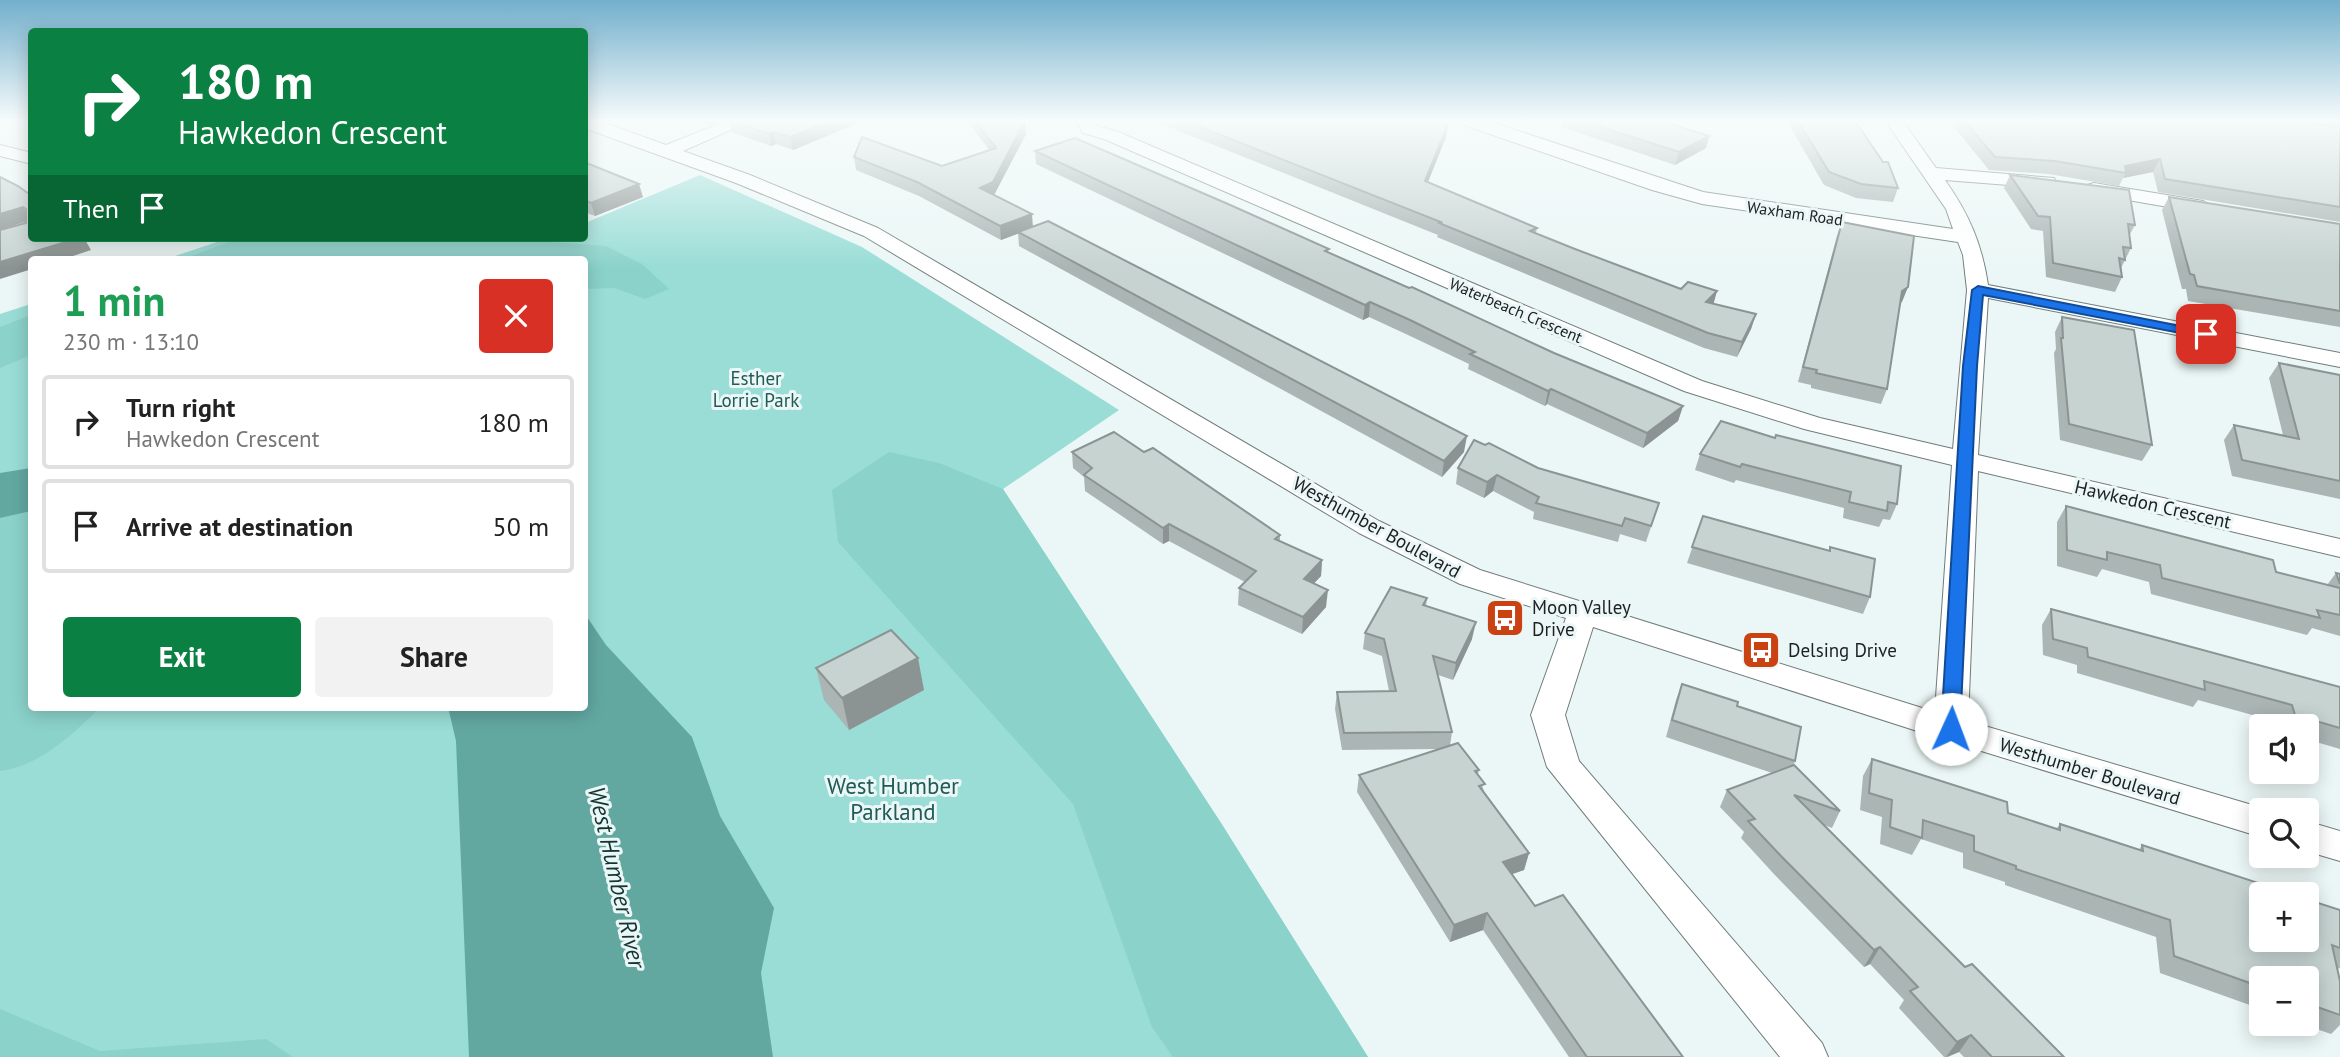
<!DOCTYPE html>
<html lang="en">
<head>
<meta charset="utf-8">
<style>
  body { margin:0; font-family:"PT Sans",sans-serif; background:#f2f2f2; color:#222; height:100vh; display:flex; flex-direction:column; font-size:26px; white-space:nowrap }
  * { box-sizing:border-box; margin:0 }
  p { font-size:23px; color:#767676 }
  .icon { flex:none; width:38px; height:38px; fill:none; stroke:currentColor; stroke-width:2; stroke-linecap:round; stroke-linejoin:round }
  .map { position:relative; flex:1; overflow:hidden }
  .panel { position:absolute; left:28px; top:256px; width:560px; height:455px; display:flex; flex-direction:column; background:#fff; border-radius:7px; box-shadow:0 4px 18px #0003 }
  .panel>* { flex:none }
  .hud { position:absolute; left:28px; top:28px; width:560px; height:214px; border-radius:7px; box-shadow:0 4px 18px #0003; background:#0b8043; color:#fff; overflow:hidden }
  .fabs { position:absolute; left:2249px; top:714px; display:grid; gap:14px }
  .fabs a { display:grid; place-items:center; width:70px; height:70px; border-radius:7px; background:#fff; box-shadow:0 4px 18px #0003; font-size:35px }
  .pin { position:absolute; display:grid; place-items:center; width:60px; height:60px; color:#fff; margin:-30px; border-radius:14px; box-shadow:0 4px 10px #0006 }
  .me { position:absolute; width:77px; margin:-38px; rotate:2deg; stroke-linejoin:round; filter:drop-shadow(0 0 5px #0008) }
  .turn { display:flex; align-items:center; gap:24px; height:147px; padding:0 35px; font-size:32px }
  .turn .icon { width:91px; height:91px; stroke-width:2.5 }
  .turn b { display:block; font-size:49px; line-height:60px }
  .then { display:flex; align-items:center; height:66px; padding:0 35px; background:#0003; gap:14px; font-size:26px }
  .round { display:grid; place-items:center; flex:none; width:74px; height:74px; border-radius:7px; background:#f2f2f2 }
  .overview { display:flex; align-items:center; justify-content:space-between; height:119px; padding:0 35px }
  h1 { font-size:42px; font-weight:800; line-height:52px; color:#1e9e55 }
  .primary-button { display:flex; gap:14px; margin-top:auto; padding:14px 35px }
  .primary-button a { flex:1; height:80px; border-radius:7px; background:#0b8043; color:#fff; font-size:28px; font-weight:800; line-height:80px; text-align:center }
  .primary-button a+a { background:#f2f2f2; color:#222 }
  ul { padding:0; list-style:none }
  li { display:flex; align-items:center; gap:21px; height:94px; margin:0 14px 10px; padding:0 21px; border:4px solid #e0e0e0; border-radius:7px }
  li div { flex:1 }
  li b { display:block; font-size:26px }
  li em { font-style:normal }
  .map>svg:first-child { display:block }
</style>
</head>
<body>
<div class="map">
<svg width="2340" height="1057" viewBox="0 0 2340 1057">
  <rect width="100%" height="100%" fill="#ebf7f6"/>
  <!-- green -->
  <polygon fill="#99ddd6" points="700,175 862,247 1119,410 1003,489 1221,823 1368,1057 0,1057 0,314 31,304 32,707 584,707 584,259 166,259 229,238 584,238 585,223"/>
  <!-- forest -->
  <g fill="#8bd2ca">
    <polygon points="240,238 495,238 606,246 642,264 669,289 645,299 614,288 585,289 584,259 183,259"/>
    <polygon points="31,315 31,355 0,368 0,327"/>
    <polygon points="889,452 939,463 1003,489 1221,823 1368,1057 1173,1057 1152,1027 1073,804 838,542 832,490"/>
    <path d="M31,511L32,707H100C74,734 38,767 0,771V518Z"/>
    <polygon points="0,1009 100,1051 266,1039 293,1057 0,1057"/>
  </g>
  <!-- water -->
  <g fill="#62a8a1">
    <polygon points="31,468 31,511 0,518 0,473"/>
    <polygon points="585,614 606,645 692,737 720,816 774,908 761,973 773,1057 469,1057 456,741 448,707 584,707"/>
  </g>
  <g fill="none" stroke-linecap="round" stroke-linejoin="round">
    <!-- street casing -->
    <g stroke="#707c7a" stroke-width="2">
      <g id="street">
        <path d="M584,120H596L666,145L729,120H753L683,151L750,175L878,228L1379,521L1480,570L1935,712L1952,465L1804,429L1684,391L1104,139L1083,133L1076,120H1093L1096,126L1116,131L1702,381L1820,418L1953,449L1967,290L1963,255L1958,242L1702,204L1652,190L1461,124L1459,120H1485L1703,192L1953,229L1946,209L1885,120H1902L1936,168L2054,178L2056,182L2054,186L2047,188L1945,180C1969,214 1982,244 1988,285L2340,353V367L1988,298L1978,455L2340,539V557L1978,471L1968,721L2269,810H2261V837L1939,738L1593,627L1565,715L1579,761L1822,1043L1828,1057H1780L1547,767L1531,715L1566,618L1460,584L1359,533L864,236L736,183L584,128Z"/>
        <polygon points="0,145 32,153 32,164 0,156"/>
        <polygon points="2094,183 2203,201 2213,207 2203,213 2087,193 2085,189 2087,185"/>
        <polygon points="2306,821 2340,831 2340,861 2306,851"/>
      </g>
    </g>
    <!-- street -->
    <use href="#street" fill="#fff" fill-rule="evenodd"/>
  </g>
  <!-- wall -->
  <g fill="#aab5b4">
    <polygon points="698,121 721,121 710,125"/>
    <polygon points="729,121 863,121 793,150 776,144 771,146 731,132"/>
    <polygon points="968,121 1023,121 1026,134 994,195 1033,227 1464,452 1442,477 1019,246 1018,233 1001,240 919,196 856,170 854,157 942,166 989,150"/>
    <polygon points="1154,121 1437,121 1448,124 1446,137 1428,182 1537,228 1536,233 1713,304 1756,314 1751,329 1737,357 1704,348 1437,237 1438,235"/>
    <polygon points="1563,121 1661,121 1709,136 1706,148 1675,165 1561,127"/>
    <polygon points="1787,121 1855,121 1898,188 1893,202 1856,198 1824,185"/>
    <polygon points="1949,121 2295,121 2340,127 2340,222 2158,192 2153,172 2123,178 2119,186 2049,174 1989,170"/>
    <polygon points="2308,121 2340,121 2340,126"/>
    <polygon points="1035,151 1329,252 1554,353 1683,406 1678,421 1643,448 1547,404 1545,406 1468,369 1469,364 1408,335 1369,317 1363,320 1036,164"/>
    <polygon points="584,162 643,197 595,216 584,212"/>
    <polygon points="2010,175 2135,225 2129,236 2131,248 2121,268 2122,277 2115,292 2046,277 2043,231 2031,229 2004,188"/>
    <polygon points="2169,197 2340,224 2340,327 2188,301 2186,289 2182,289 2162,210"/>
    <polygon points="1842,222 1908,287 1900,303 1887,389 1881,404 1811,388 1811,385 1798,382 1837,236"/>
    <polygon points="2062,317 2152,445 2142,461 2060,440 2054,353 2056,349 2055,332"/>
    <polygon points="2279,363 2340,375 2340,499 2232,476 2224,440 2234,425 2283,435 2269,378"/>
    <polygon points="1775,437 1897,504 1890,520 1883,519 1879,527 1843,518 1844,508 1736,480 1734,483 1695,470 1700,454"/>
    <polygon points="1485,445 1538,468 1659,503 1646,542 1620,534 1618,542 1533,519 1534,512 1493,491 1484,498 1456,484 1458,468"/>
    <polygon points="1072,452 1144,452 1280,535 1280,541 1322,560 1321,576 1313,584 1326,607 1302,634 1238,605 1239,588 1245,582 1169,541 1163,544 1085,491 1084,477 1073,468"/>
    <polygon points="2066,506 2276,572 2327,585 2336,573 2340,574 2340,636 2312,628 2307,635 2151,594 2149,582 2102,569 2097,577 2057,566 2057,522"/>
    <polygon points="1703,516 1829,551 1830,547 1870,597 1863,614 1687,563"/>
    <polygon points="1427,598 1426,606 1472,639 1453,680 1438,675 1452,732 1450,746 1479,770 1478,774 1484,791 1529,853 1524,870 1512,874 1535,906 1683,1057 1569,1057 1483,930 1450,942 1357,792 1359,775 1440,749 1342,750 1335,709 1337,692 1389,691 1382,656 1363,649 1365,633"/>
    <polygon points="2051,609 2340,687 2340,749 2306,739 2306,726 2279,726 2278,722 2198,700 2193,707 2077,673 2077,665 2043,655 2042,625"/>
    <polygon points="816,668 924,690 849,730 824,700"/>
    <polygon points="1682,684 1737,706 1795,761 1793,766 1840,811 1832,828 1824,825 1965,967 2064,1057 1964,1057 1959,1052 1948,1057 1944,1057 1899,1008 1904,1000 1870,964 1864,967 1773,873 1741,838 1744,832 1720,807 1727,790 1772,773 1666,737 1676,700"/>
    <polygon points="1872,759 2008,813 2056,829 2060,824 2139,850 2142,845 2340,910 2340,968 2337,969 2340,981 2340,1025 2331,1034 2302,1024 2306,1024 2306,978 2261,978 2261,1009 2160,973 2156,937 2005,885 2005,882 1963,868 1963,853 1921,839 1912,855 1880,844 1882,817 1860,810 1863,776"/>
  </g>
  <!-- shaded-wall -->
  <g fill="#8b9492">
    <polygon points="709,121 721,121 710,125"/>
    <polygon points="831,121 863,121 793,150 790,137"/>
    <polygon points="1025,121 1026,134 994,195 980,188"/>
    <polygon points="1448,124 1446,137 1423,194 1425,181"/>
    <polygon points="774,132 776,144 771,146 769,134"/>
    <polygon points="1709,136 1706,148 1675,165 1679,152"/>
    <polygon points="2160,159 2153,172 2123,178 2126,173 2125,166"/>
    <polygon points="639,184 643,197 595,216 591,203"/>
    <polygon points="23,207 31,220 0,230 0,214"/>
    <polygon points="1032,214 1033,228 1001,240 1000,226"/>
    <polygon points="79,238 84,238 91,250 64,259 32,259 32,269 0,279 0,262"/>
    <polygon points="1908,287 1902,302 1896,306 1902,291"/>
    <polygon points="1717,291 1713,306 1706,302"/>
    <polygon points="1370,302 1369,317 1363,320 1365,305"/>
    <polygon points="1756,314 1751,329 1737,357 1742,342"/>
    <polygon points="1551,389 1547,404 1545,406 1548,391"/>
    <polygon points="1683,406 1678,421 1643,448 1647,433"/>
    <polygon points="1467,436 1464,452 1442,477 1444,461"/>
    <polygon points="1497,475 1493,491 1484,498 1487,482"/>
    <polygon points="1169,524 1169,541 1163,544 1163,528"/>
    <polygon points="1322,560 1321,576 1302,596 1304,579"/>
    <polygon points="1328,590 1326,607 1302,634 1303,617"/>
    <polygon points="1476,622 1472,639 1453,680 1456,663"/>
    <polygon points="918,658 924,690 849,730 842,698"/>
    <polygon points="1529,853 1524,870 1498,879 1503,862"/>
    <polygon points="1487,913 1483,930 1450,942 1454,925"/>
    <polygon points="1880,947 1870,964 1864,967 1874,950"/>
    <polygon points="1971,1035 1959,1052 1946,1057 1957,1042"/>
  </g>
  <!-- building -->
  <g fill="#c6d3d1" stroke="#8b9492" stroke-width="2">
    <polygon points="730,121 831,121 790,137 774,132 769,134"/>
    <polygon points="975,121 1025,121 993,182 980,188 1032,214 1000,226 917,182 854,157 862,137 942,166 996,148"/>
    <polygon points="1185,121 1437,121 1448,124 1425,181 1537,228 1530,231 1575,249 1681,289 1688,282 1717,291 1706,302 1756,314 1742,342 1708,333 1439,223 1441,222"/>
    <polygon points="1582,121 1661,121 1709,136 1679,152"/>
    <polygon points="1798,121 1855,121 1883,162 1888,162 1898,188 1861,184 1829,172"/>
    <polygon points="1964,121 2295,121 2340,127 2340,207 2165,179 2160,159 2125,166 2126,173 2055,161 1995,157"/>
    <polygon points="1075,138 1228,204 1329,249 1325,251 1409,288 1412,287 1554,353 1683,406 1647,433 1551,389 1548,391 1470,354 1475,352 1410,320 1370,302 1365,305 1035,151"/>
    <polygon points="584,162 639,184 591,203 584,200"/>
    <polygon points="2010,175 2129,190 2135,225 2128,224 2131,248 2123,247 2125,260 2119,258 2122,277 2053,263 2050,217 2038,216"/>
    <polygon points="0,177 18,186 32,196 32,238 79,238 0,262 0,230 26,223 26,209 23,207 0,214"/>
    <polygon points="2169,197 2340,224 2340,311 2197,286 2194,275 2190,274"/>
    <polygon points="1048,221 1467,436 1444,461 1018,232"/>
    <polygon points="1842,222 1914,236 1908,287 1902,291 1887,389 1816,373 1817,370 1803,367"/>
    <polygon points="2062,317 2134,330 2152,445 2069,424 2061,338 2063,338"/>
    <polygon points="2279,363 2340,375 2340,481 2242,460 2234,425 2299,439"/>
    <polygon points="1721,421 1775,438 1776,435 1901,466 1897,504 1888,502 1887,511 1849,502 1851,492 1742,464 1740,467 1700,454"/>
    <polygon points="1114,432 1144,452 1153,448 1280,535 1275,539 1322,560 1304,579 1328,590 1303,617 1239,588 1256,571 1169,524 1163,528 1084,475 1092,468 1072,452"/>
    <polygon points="1474,440 1485,445 1489,443 1538,468 1659,503 1651,526 1625,518 1622,526 1536,503 1539,497 1497,475 1487,482 1458,468"/>
    <polygon points="2066,506 2273,560 2276,572 2340,588 2340,615 2317,610 2320,618 2162,578 2160,565 2107,552 2107,560 2067,550"/>
    <polygon points="1703,516 1830,551 1830,547 1875,559 1870,597 1692,547"/>
    <polygon points="2336,573 2340,574 2340,584"/>
    <polygon points="1391,587 1427,598 1423,605 1476,622 1456,663 1433,656 1452,732 1344,733 1337,692 1396,691 1384,639 1365,633"/>
    <polygon points="2051,609 2340,687 2340,728 2295,715 2292,705 2204,681 2205,690 2088,657 2087,648 2053,639"/>
    <polygon points="891,630 918,658 842,698 816,668"/>
    <polygon points="1682,684 1738,702 1737,706 1801,727 1795,761 1672,720"/>
    <polygon points="1458,743 1479,770 1475,771 1485,784 1479,786 1529,853 1503,862 1535,906 1563,895 1683,1057 1587,1057 1487,913 1454,925 1359,775"/>
    <polygon points="1872,759 2007,802 2008,813 2060,830 2060,824 2143,851 2142,845 2292,894 2261,894 2261,940 2306,940 2306,899 2340,910 2340,948 2332,945 2340,981 2340,1015 2306,1003 2306,978 2261,978 2261,987 2174,956 2170,920 2016,869 2016,866 1974,851 1974,836 1923,820 1922,838 1890,827 1892,800 1869,793"/>
    <polygon points="1794,765 1840,811 1794,795 1965,967 1972,964 2064,1057 1992,1057 1971,1035 1957,1042 1910,991 1918,987 1880,947 1874,950 1781,856 1748,821 1755,819 1727,790"/>
  </g>
  <!-- sky -->
  <linearGradient id="sky" x2="0" y2="1"><stop stop-color="#72afcc"/><stop offset="0.45" stop-color="#f6fbfb"/><stop offset="1" stop-color="#f6fbfb" stop-opacity="0"/></linearGradient>
  <rect width="2340" height="268" fill="url(#sky)"/>
  <!-- route -->
  <polygon fill="#1a73e8" stroke="#114b97" stroke-width="2" points="1978,286 2206,331 2213,334 2206,338 1983,295 1977,366 1960,729 1957,734 1944,734 1941,729 1963,366 1972,290"/>
  <!-- icons -->
  <defs>
    <g id="bus-square" transform="scale(2.0125)"><rect x="-9" y="-9" width="18" height="18" rx="4" fill="#ca4212" stroke="#ebf7f6"/><path d="M-5-6H5V4H4V6H2V4H-2V6H-4V4H-5ZM-3.5-4V0h7V-4ZM-3.5 1.2v1.5H-2V1.2ZM2 1.2v1.5H3.5V1.2Z" fill="#fff"/></g>
  </defs>
  <g fill-rule="evenodd">
    <use href="#bus-square" x="1505" y="618"/>
    <use href="#bus-square" x="1761" y="650"/>
  </g>
  <g text-anchor="middle" dominant-baseline="central" stroke-width="6" stroke-linejoin="round" paint-order="stroke">
    <!-- far-street labels -->
    <g font-size="16" fill="#1c2020" stroke="#ebf7f6">
      <text transform="translate(1795 213) rotate(8)">Waxham Road</text>
      <text transform="translate(1516 310) rotate(23)">Waterbeach Crescent</text>
    </g>
    <!-- park labels -->
    <g font-size="19" fill="#205b56" stroke="#ebf7f6">
      <text x="756" y="378">Esther<tspan x="756" dy="22">Lorrie Park</tspan></text>
    </g>
    <!-- street labels -->
    <g font-size="19" fill="#1c2020" stroke="#ebf7f6">
      <text transform="translate(2153 504) rotate(13)">Hawkedon Crescent</text>
      <text transform="translate(1377 527) rotate(29)">Westhumber Boulevard</text>
      <text transform="translate(2090 771) rotate(17)">Westhumber Boulevard</text>
    </g>
    <!-- poi labels -->
    <g font-size="19" fill="#1c2020" stroke="#ebf7f6" text-anchor="start">
      <text x="1532" y="607">Moon Valley<tspan x="1532" dy="22">Drive</tspan></text>
      <text x="1788" y="650">Delsing Drive</text>
    </g>
    <!-- near-park labels -->
    <g font-size="23" fill="#205b56" stroke="#ebf7f6">
      <text x="893" y="785">West Humber<tspan x="893" dy="26">Parkland</tspan></text>
    </g>
    <!-- near-water labels -->
    <g font-size="24" font-style="italic" fill="#133633" stroke="#ebf7f6">
      <text transform="translate(617 877) rotate(77)">West Humber River</text>
    </g>
  </g>
</svg>
<div class="fabs">
<a><svg class="icon" aria-label="sound" viewBox="0 0 24 24"><path d="M4 9h4l5-4v14l-5-4H4zM17 9q2 3 0 6"/></svg></a>
<a><svg class="icon" aria-label="search" viewBox="0 0 24 24"><circle cx="10" cy="10" r="6"/><path d="M15 15l6 6"/></svg></a>
<a>+</a>
<a>−</a>
</div>
<div class="pin" style="left:2206px;top:334px;background:#d93025"><svg class="icon" aria-label="arrive" viewBox="0 0 24 24"><path d="M6 21V4h12l-3 4 3 4H6"/></svg></div>
<svg class="me" style="left:1951px;top:729px" viewBox="-20 -20 40 40"><circle r="19" fill="#fff"/><path d="M0-13L10 11 0 6-10 11z" fill="#1a73e8"/></svg>
<div class="hud">
<div class="turn"><svg class="icon" aria-label="right" viewBox="0 0 24 24"><path d="M7 20v-9h11M14 6l5 5-5 5"/></svg><div><b>180 m</b>Hawkedon Crescent</div></div>
<div class="then">Then<svg class="icon" aria-label="arrive" viewBox="0 0 24 24"><path d="M6 21V4h12l-3 4 3 4H6"/></svg></div>
</div>
<section class="panel">
<div class="overview"><div><h1>1 min</h1><p>230 m · 13:10</p></div><a class="round" style="background:#d93025;color:#fff"><svg class="icon" aria-label="close" viewBox="0 0 24 24"><path d="M6 6l12 12M18 6L6 18"/></svg></a></div>
<ul>
<li><svg class="icon" aria-label="right" viewBox="0 0 24 24"><path d="M7 20v-9h11M14 6l5 5-5 5"/></svg><div><b>Turn right</b><p>Hawkedon Crescent</p></div><em>180 m</em></li>
<li><svg class="icon" aria-label="arrive" viewBox="0 0 24 24"><path d="M6 21V4h12l-3 4 3 4H6"/></svg><div><b>Arrive at destination</b></div><em>50 m</em></li>
</ul>
<div class="primary-button"><a>Exit</a><a>Share</a></div>
</section>
</div>
</body>
</html>
